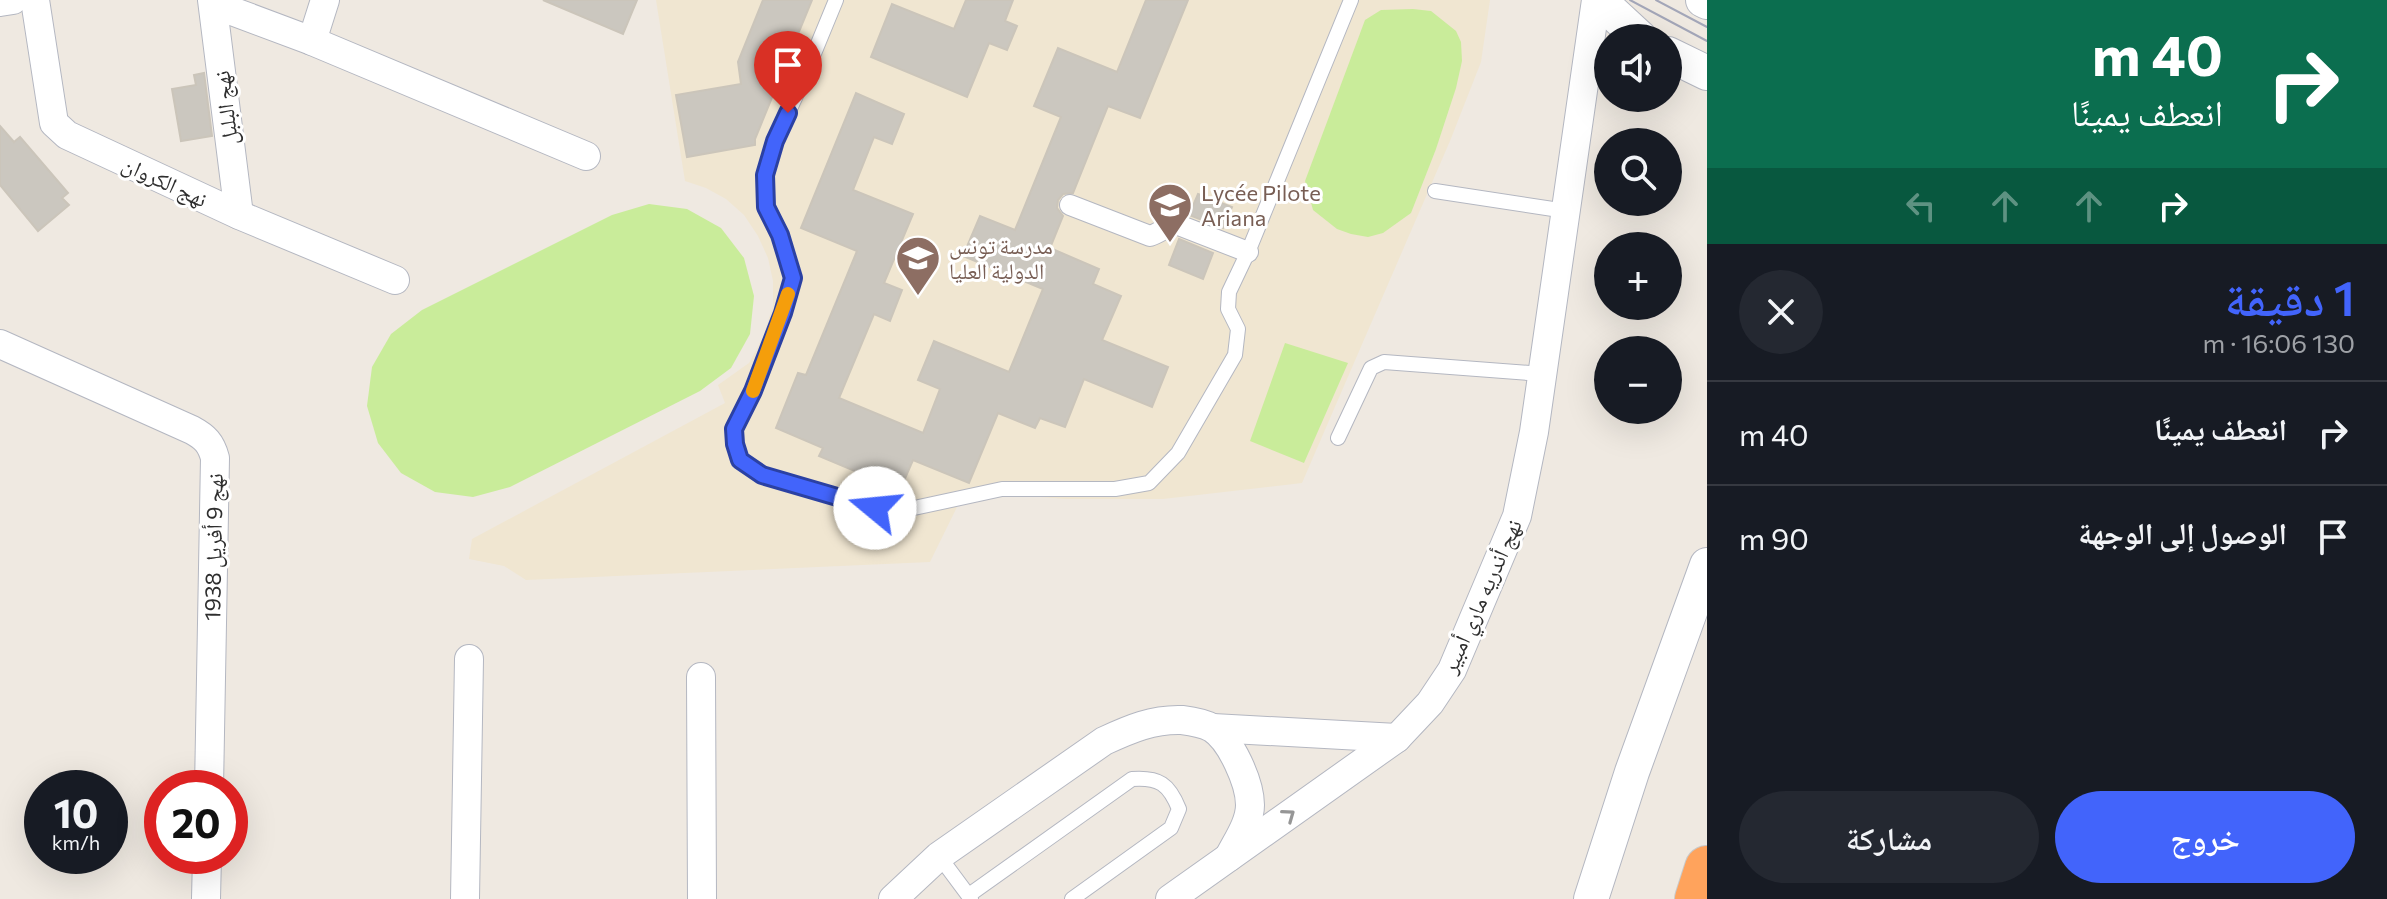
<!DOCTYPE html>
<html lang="ar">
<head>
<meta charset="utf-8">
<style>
  body { margin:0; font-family:Commissioner,"Noto Naskh Arabic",sans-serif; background:#242831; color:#f1f3f6; direction:rtl; height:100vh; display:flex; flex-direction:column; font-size:30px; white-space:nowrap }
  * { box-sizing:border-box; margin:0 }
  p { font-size:26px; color:#9ea1a6 }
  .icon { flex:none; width:44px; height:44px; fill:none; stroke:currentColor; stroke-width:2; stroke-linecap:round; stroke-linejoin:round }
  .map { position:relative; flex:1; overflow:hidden; direction:ltr }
  .sheet { display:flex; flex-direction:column; background:#171b24; width:680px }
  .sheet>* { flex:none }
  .banner { background:#0b6e4f; color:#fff; overflow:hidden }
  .fabs { position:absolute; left:1594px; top:24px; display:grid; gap:16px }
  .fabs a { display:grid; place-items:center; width:88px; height:88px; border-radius:50%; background:#171b24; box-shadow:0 8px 32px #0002; font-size:40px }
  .speed { position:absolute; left:24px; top:770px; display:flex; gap:16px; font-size:40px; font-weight:700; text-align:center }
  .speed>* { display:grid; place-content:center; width:104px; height:104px; border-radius:50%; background:#171b24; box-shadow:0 8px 32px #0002; line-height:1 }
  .speed small { font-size:20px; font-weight:400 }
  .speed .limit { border:12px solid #d22; background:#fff; color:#111 }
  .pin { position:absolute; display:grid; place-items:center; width:68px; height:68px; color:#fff; margin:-82px -34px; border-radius:50% 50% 50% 0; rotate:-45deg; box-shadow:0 0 8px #0007 }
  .pin .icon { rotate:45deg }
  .me { position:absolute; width:88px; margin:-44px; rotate:287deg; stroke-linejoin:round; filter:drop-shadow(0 0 6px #0008) }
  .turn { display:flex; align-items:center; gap:28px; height:168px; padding:0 32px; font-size:36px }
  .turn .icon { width:104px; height:104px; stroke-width:2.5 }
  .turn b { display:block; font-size:56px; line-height:68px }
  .lanes { display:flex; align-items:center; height:76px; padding:0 32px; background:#0003; justify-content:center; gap:40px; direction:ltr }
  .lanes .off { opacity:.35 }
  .round { display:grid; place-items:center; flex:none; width:84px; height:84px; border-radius:42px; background:#242831 }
  .overview { display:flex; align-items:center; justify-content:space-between; height:136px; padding:0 32px }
  h1 { font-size:48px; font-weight:600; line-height:60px; color:#4264fb }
  .cta { display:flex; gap:16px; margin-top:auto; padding:16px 32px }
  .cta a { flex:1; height:92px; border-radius:48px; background:#4264fb; color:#fff; font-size:32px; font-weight:600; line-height:92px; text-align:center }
  .cta a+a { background:#242831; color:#f1f3f6 }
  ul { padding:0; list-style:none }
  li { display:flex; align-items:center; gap:24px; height:104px; padding:0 32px; border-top:2px solid #363941 }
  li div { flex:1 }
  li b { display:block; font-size:30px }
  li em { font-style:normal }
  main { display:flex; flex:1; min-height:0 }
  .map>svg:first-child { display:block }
</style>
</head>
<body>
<main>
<section class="sheet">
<div class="banner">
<div class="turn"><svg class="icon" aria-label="right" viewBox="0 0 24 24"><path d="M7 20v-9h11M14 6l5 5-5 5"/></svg><div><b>40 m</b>انعطف يمينًا</div></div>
<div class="lanes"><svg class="icon off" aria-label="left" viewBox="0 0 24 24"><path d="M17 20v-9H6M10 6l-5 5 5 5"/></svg><svg class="icon off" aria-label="ahead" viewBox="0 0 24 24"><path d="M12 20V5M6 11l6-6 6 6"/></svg><svg class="icon off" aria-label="ahead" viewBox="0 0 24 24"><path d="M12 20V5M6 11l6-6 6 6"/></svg><svg class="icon" aria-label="right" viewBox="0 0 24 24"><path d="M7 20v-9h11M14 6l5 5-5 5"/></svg></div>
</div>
<div class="overview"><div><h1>1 دقيقة</h1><p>130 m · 16:06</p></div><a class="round"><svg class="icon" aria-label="close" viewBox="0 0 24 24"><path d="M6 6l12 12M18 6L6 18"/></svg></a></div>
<ul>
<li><svg class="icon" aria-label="right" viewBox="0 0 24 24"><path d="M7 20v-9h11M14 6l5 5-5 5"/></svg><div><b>انعطف يمينًا</b></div><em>40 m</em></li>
<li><svg class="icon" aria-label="arrive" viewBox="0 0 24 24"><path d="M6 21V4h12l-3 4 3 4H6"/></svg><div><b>الوصول إلى الوجهة</b></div><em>90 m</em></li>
</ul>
<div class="cta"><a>خروج</a><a>مشاركة</a></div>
</section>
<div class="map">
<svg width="1707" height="899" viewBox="0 0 1707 899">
  <rect width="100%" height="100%" fill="#efe9e1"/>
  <!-- education -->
  <polygon fill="#f0e6d1" points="656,0 1490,0 1481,62 1450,141 1302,483 1163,499 1065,499 1005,494 958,505 930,562 526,580 504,566 469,559 472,539 725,403 718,385 749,363 762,339 773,306 773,281 768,258 758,236 744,215 726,199 706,188 685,181"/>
  <!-- pitch -->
  <g fill="#c9ec9a">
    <polygon points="1413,9 1431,11 1456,31 1461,42 1462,61 1456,88 1436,149 1411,213 1383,233 1368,237 1351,234 1337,229 1313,210 1305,181 1365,20 1381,10"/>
    <polygon points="649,204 687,209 721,228 744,258 754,296 750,334 731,368 700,391 510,487 473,497 435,492 401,473 378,443 367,406 372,367 391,334 422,310 612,215"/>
    <polygon points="1285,343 1348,363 1304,463 1250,441"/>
  </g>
  <!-- building -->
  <g fill="#cbc7bf" stroke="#cbc5ba" stroke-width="2">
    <polygon points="543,0 637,0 623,34"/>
    <polygon points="763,0 812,0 755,139 755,145 687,157 676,95 741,84 738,62"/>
    <polygon points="966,0 1013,0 1005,21 1017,26 1007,50 989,43 967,97 871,57 892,4 954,29"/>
    <polygon points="1146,0 1188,0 1140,118 1108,106 1073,193 1063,194 1058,200 1057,208 1063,216 1050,248 1099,269 1093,284 1121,296 1102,340 1168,367 1152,407 1084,379 1065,427 1040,418 1035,428 998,413 969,483 913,460 900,490 819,456 823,448 776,428 798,373 806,375 857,251 801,228 856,93 904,114 892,144 874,137 853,190 913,214 884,283 902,290 890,321 874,314 839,398 923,433 940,389 918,380 934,341 1009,372 1043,289 963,256 980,216 1015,230 1061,117 1034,106 1058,48 1117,72"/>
    <polygon points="204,73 212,136 181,141 172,89 196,85 194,75"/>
    <polygon points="0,126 14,142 20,137 68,193 62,198 69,205 38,231 0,185"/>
    <polygon points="1198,194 1232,207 1223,228 1189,215"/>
    <polygon points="1179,239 1213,253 1203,279 1169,265"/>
  </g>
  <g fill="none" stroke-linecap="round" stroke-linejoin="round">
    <!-- service casing -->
    <g stroke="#b4b7c1" stroke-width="16">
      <g id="service">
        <polyline points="836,0 801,85 775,141 765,175 766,207 780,235 793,278 783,313 753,391 734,429 735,444 740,460 762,475 875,508 914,508 1002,489 1115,489 1149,483 1178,453 1235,355 1238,329 1228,309 1229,292 1248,252 1351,0"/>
        <polyline points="1435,191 1566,211"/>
        <polyline points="1338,438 1371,368 1384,362 1542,374"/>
        <polyline points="939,856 971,899"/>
        <path d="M969,895L1132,779C1159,777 1169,784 1179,809L1171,828L1072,899"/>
      </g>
    </g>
    <!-- pedestrian casing -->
    <g stroke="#b4b7c1" stroke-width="22">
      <path id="pedestrian" d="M1070,205L1150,236C1160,233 1166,226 1176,224L1248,252"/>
    </g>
    <!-- minor casing -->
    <g stroke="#b4b7c1" stroke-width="30">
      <g id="minor">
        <polyline points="35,0 54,123 67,135 239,215 395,280"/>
        <polyline points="212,0 239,215"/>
        <polyline points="0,2 13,0"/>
        <polyline points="213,4 312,41 586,156"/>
        <polyline points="312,41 325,0"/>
        <path d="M0,344L192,430C205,437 211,443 215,458L209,788"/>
        <polyline points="701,677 702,899"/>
        <polyline points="1213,728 1397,738"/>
        <polyline points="206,899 207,856"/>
        <polyline points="465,899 469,659"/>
        <path d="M893,899L939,856L1104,741C1130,729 1153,719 1182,720C1190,721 1205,724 1212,728C1231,740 1250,783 1250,805C1250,823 1237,841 1229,857"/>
        <polyline points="1170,899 1397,738 1430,703 1452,670 1517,516 1534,432 1596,0"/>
      </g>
    </g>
    <!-- tertiary casing -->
    <g stroke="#b4b7c1" stroke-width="36">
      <g id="tertiary">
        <polyline points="1599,0 1640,38"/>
        <polyline points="1703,0 1707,2"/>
        <polyline points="1668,54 1707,73"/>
        <polyline points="1591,899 1632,772 1707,565"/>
      </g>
    </g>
    <!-- motorway casing -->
    <g stroke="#c9c9c9" stroke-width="46">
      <polyline id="motorway" points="1697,899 1707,868"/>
    </g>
    <!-- service -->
    <use href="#service" stroke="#fff" stroke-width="14"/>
    <!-- pedestrian -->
    <use href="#pedestrian" stroke="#fff" stroke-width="20"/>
    <!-- minor -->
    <use href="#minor" stroke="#fff" stroke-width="28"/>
    <!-- tertiary -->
    <use href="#tertiary" stroke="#fff" stroke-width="34"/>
    <!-- motorway -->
    <use href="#motorway" stroke="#ffa35c" stroke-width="44"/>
    <!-- tram -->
    <g stroke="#a3a6b8" stroke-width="2">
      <polyline points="1630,0 1707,41"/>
      <polyline points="1656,0 1707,27"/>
    </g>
  </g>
  <!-- one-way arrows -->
  <defs><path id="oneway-chevron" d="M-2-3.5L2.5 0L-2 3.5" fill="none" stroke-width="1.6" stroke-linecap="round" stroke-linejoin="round" transform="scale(2)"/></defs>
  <use stroke="#969696" href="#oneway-chevron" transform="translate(1289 815) rotate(-36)"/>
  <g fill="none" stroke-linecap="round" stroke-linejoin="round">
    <!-- route casing -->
    <g stroke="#2b41a3" stroke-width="20">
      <polyline id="route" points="788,113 775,141 765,175 766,207 780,235 793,278 783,313 753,391 734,429 735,444 740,460 762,475 875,508"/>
    </g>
    <!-- route -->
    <use href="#route" stroke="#4264fb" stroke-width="14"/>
    <!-- slow -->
    <polyline stroke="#f59e0b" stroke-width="14" points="753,391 788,294"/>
  </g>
  <!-- icons -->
  <defs>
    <g id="school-pin" transform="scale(2.3)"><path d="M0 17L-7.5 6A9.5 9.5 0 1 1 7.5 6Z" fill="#8d6e63" stroke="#fff"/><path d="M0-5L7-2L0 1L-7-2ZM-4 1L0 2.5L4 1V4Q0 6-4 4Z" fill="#fff"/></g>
  </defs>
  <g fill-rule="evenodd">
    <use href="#school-pin" x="1170" y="205"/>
    <use href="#school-pin" x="918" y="258"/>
  </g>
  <g text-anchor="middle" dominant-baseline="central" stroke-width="6" stroke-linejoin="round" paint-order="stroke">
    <!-- street labels -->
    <g font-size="22" fill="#2e2e2e" stroke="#fff">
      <text transform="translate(225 108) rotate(-97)">نهج البلبل</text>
      <text transform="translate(165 181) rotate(25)">نهج الكروان</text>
      <text transform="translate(213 547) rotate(-89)">نهج 9 أفريل 1938</text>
      <text transform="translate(1481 596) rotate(-66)">نهج أندريه ماري أمبير</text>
    </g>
    <!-- education labels -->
    <g font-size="22" fill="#785e54" stroke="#fff" text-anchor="start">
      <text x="1201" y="192">Lycée Pilote<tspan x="1201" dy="25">Ariana</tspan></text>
      <text x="949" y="245">مدرسة تونس<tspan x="949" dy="25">الدولية العليا</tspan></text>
    </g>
  </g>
</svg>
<div class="fabs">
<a><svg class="icon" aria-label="sound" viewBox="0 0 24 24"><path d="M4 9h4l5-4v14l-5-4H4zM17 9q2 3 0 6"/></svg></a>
<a><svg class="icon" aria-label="search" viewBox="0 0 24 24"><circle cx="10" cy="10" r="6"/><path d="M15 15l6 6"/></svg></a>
<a>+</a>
<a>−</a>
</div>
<div class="speed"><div>10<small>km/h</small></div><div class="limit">20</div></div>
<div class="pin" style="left:788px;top:113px;background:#d93025"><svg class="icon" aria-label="arrive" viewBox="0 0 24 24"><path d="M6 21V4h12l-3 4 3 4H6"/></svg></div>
<svg class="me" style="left:875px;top:508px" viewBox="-20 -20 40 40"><circle r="19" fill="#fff"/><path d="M0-13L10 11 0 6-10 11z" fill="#4264fb"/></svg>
</div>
</main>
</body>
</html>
